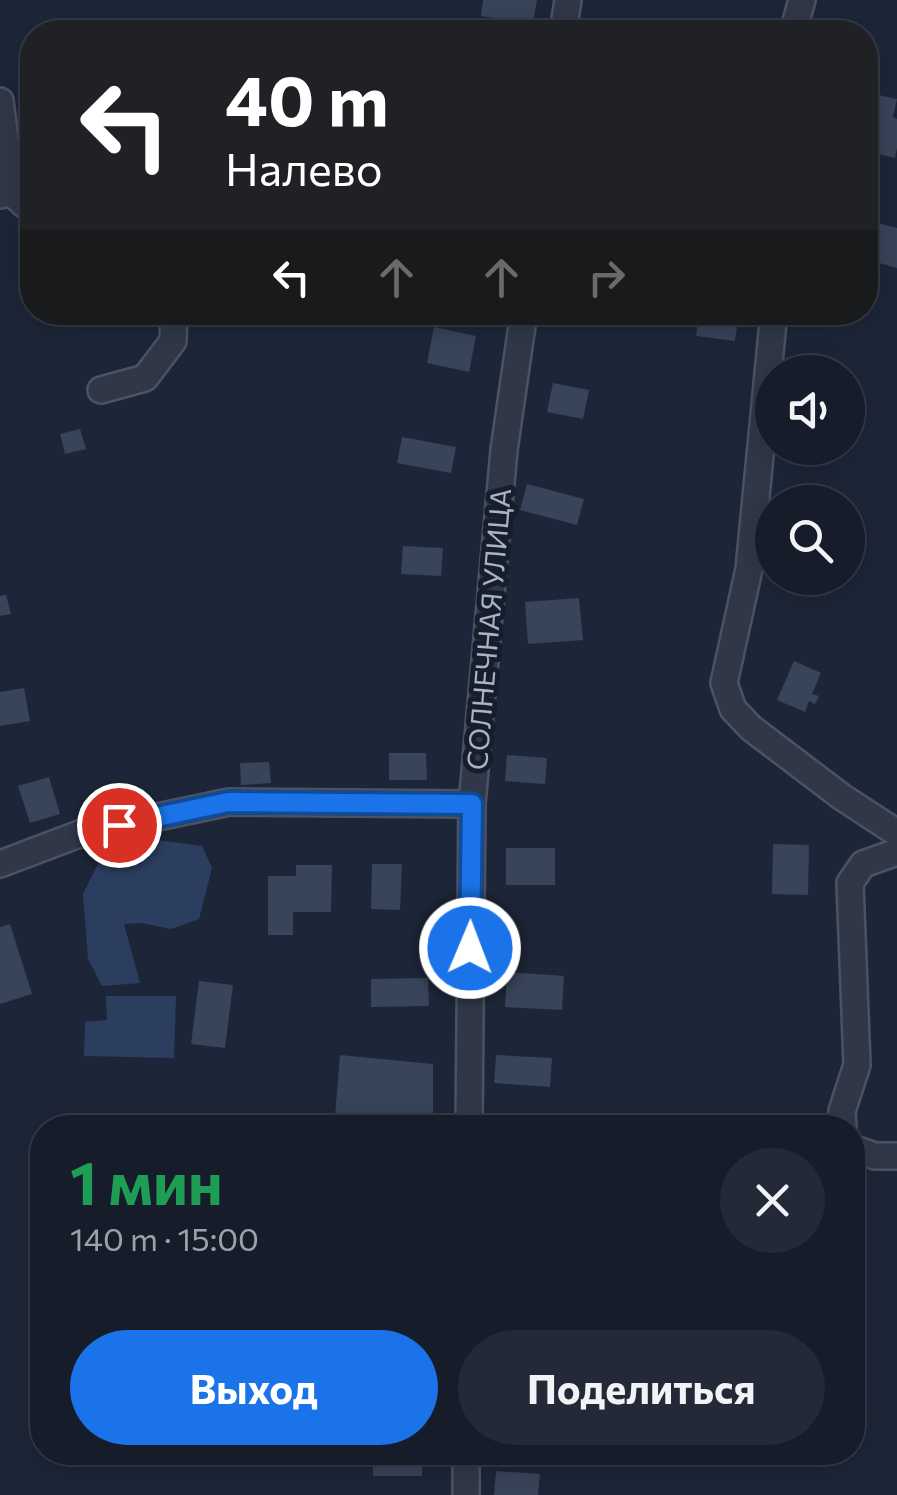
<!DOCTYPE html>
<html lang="ru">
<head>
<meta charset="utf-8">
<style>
  body { margin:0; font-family:Commissioner,sans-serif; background:#232936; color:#f1f3f6; height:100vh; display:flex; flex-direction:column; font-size:38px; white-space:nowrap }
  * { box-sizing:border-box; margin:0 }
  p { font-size:32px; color:#9ea1a8 }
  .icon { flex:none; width:55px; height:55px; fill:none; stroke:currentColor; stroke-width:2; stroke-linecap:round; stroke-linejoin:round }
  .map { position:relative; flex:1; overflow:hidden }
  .side { position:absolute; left:30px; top:1115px; width:835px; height:350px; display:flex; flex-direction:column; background:#161c2a; border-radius:40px; box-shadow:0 5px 25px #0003,0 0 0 2px #353a47 }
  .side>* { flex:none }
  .top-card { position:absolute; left:20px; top:20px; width:858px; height:305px; border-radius:40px; box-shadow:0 5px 25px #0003,0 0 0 2px #353a47; background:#202124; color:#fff; overflow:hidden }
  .controls { position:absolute; left:755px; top:355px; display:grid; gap:20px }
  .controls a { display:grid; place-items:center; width:110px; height:110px; border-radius:50%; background:#161c2a; box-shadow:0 5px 25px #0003,0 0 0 2px #353a47; font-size:50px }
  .pin { position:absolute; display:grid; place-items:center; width:85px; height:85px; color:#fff; margin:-42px; border:5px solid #fff; border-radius:50%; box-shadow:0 2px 10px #0007 }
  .me { position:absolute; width:110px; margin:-55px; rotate:1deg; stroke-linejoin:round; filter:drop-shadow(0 0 8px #0008) }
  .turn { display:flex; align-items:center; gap:35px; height:210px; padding:0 40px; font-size:45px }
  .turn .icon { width:130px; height:130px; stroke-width:2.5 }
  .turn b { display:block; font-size:70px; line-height:85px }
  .lanes { display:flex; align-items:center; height:95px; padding:0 40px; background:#0003; justify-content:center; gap:50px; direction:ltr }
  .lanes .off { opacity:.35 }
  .round { display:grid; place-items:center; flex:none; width:105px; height:105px; border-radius:52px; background:#232936 }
  .summary { display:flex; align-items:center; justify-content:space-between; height:170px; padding:0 40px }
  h1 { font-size:60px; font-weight:700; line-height:75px; color:#1e9e55 }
  .action { display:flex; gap:20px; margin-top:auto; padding:20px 40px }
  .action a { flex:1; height:115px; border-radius:60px; background:#1a73e8; color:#fff; font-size:40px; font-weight:700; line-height:115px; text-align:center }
  .action a+a { background:#232936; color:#f1f3f6 }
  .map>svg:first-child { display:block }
</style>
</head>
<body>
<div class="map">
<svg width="897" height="1495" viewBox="0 0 897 1495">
  <rect width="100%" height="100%" fill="#1d2638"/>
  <!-- water -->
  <g fill="#2c3e5f">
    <polygon points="142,838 202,846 212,868 199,919 171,929 142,923 124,924 140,983 102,986 88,959 83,894 107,846"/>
    <polygon points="106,996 176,996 174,1058 84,1056 85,1022 107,1020"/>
  </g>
  <!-- building -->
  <g fill="#384459">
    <polygon points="483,0 537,0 533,23 481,16"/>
    <polygon points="651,23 689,29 688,32 650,32"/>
    <polygon points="32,54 32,89 22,90 19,55"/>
    <polygon points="865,92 897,99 893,117 897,119 897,148 895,158 865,151"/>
    <polygon points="874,222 897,228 897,268 865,259"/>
    <polygon points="699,312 739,312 735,341 696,336"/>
    <polygon points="434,327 476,336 469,372 427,363"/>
    <polygon points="553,383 589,390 583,419 547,412"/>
    <polygon points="80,429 86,449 65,454 60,434"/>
    <polygon points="402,437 456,447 451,473 397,463"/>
    <polygon points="527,484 584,499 577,525 520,510"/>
    <polygon points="403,546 443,548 441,576 401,574"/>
    <polygon points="6,595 11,614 0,616 0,596"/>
    <polygon points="579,598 583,640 528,644 525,602"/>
    <polygon points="794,661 821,673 812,694 819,696 815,704 809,701 805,712 777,700"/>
    <polygon points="24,688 30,721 0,726 0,692"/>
    <polygon points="389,753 426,753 427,780 389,780"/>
    <polygon points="507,755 547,758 545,784 505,781"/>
    <polygon points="269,762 271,783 241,785 240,763"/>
    <polygon points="49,777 60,814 30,823 18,786"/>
    <polygon points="773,844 809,845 808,895 772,894"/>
    <rect x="506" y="848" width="49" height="37"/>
    <polygon points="372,864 402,864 400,910 371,909"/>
    <polygon points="296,865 332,865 331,912 293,912 293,935 268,935 268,876 296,876"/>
    <polygon points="10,924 32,994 0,1004 0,927"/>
    <polygon points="507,972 564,976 562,1010 505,1007"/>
    <polygon points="428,978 429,1006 371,1007 371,979"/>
    <polygon points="199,981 233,985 225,1048 191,1044"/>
    <polygon points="340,1055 433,1064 433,1121 335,1116"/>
    <polygon points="496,1055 552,1058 550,1087 494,1083"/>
    <rect x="373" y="1452" width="49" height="24"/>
    <polygon points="496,1471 540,1474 538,1495 494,1495"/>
  </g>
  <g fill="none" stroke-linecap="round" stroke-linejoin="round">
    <!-- minor casing -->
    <g stroke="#4b5363" stroke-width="30">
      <g id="minor">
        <polyline points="563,32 568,0"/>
        <polyline points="793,32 802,0"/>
        <polyline points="0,101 12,193 0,195"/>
        <polyline points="12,193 25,205 32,204"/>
        <polyline points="774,312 749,569 724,683 733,709 751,728 842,797 897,833"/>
        <polyline points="101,390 145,378 173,341 174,312"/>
        <polyline points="0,864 82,833 229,802 472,804"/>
        <polyline points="469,1128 472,804 504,450 524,312"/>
        <polyline points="843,1128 842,1111 857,1065 850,883 863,864 897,852"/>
        <polyline points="852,1148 875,1156 897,1156"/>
        <polyline points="466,1495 466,1452"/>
      </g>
    </g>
    <!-- minor -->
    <use href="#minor" stroke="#303848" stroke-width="25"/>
  </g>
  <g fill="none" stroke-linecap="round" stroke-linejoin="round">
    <!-- route casing -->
    <g stroke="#114b97" stroke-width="25">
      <polyline id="route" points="119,825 228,802 472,804 470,948"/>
    </g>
    <!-- route -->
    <use href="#route" stroke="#1a73e8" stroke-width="18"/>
  </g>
  <g text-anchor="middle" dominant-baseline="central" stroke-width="10" stroke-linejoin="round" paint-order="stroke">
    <!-- street labels -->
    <g font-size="28" fill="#aab2c6" stroke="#161e2c">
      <text transform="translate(488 629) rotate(-85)">СОЛНЕЧНАЯ УЛИЦА</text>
    </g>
  </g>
</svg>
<div class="controls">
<a><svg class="icon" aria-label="sound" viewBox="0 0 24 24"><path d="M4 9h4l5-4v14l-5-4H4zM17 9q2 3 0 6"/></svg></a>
<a><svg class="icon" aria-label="search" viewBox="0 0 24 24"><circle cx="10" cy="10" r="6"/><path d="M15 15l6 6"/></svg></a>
</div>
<div class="pin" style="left:119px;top:825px;background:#d93025"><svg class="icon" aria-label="arrive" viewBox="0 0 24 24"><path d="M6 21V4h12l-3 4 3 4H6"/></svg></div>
<svg class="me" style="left:470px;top:948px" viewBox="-20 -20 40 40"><circle r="17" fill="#1a73e8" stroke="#fff" stroke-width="3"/><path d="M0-11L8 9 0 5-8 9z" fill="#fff"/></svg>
<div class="top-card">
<div class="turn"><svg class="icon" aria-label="left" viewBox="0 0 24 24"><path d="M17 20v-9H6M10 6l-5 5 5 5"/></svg><div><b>40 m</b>Налево</div></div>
<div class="lanes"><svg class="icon" aria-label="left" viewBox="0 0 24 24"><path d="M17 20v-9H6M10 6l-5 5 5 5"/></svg><svg class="icon off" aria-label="ahead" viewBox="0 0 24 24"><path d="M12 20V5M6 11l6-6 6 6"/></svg><svg class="icon off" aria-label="ahead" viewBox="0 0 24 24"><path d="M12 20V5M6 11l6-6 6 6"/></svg><svg class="icon off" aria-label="right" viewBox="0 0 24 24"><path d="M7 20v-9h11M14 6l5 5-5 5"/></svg></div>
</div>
<section class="side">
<div class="summary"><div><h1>1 мин</h1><p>140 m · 15:00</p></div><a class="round"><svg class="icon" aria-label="close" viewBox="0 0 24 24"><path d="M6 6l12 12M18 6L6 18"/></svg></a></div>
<div class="action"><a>Выход</a><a>Поделиться</a></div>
</section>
</div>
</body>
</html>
